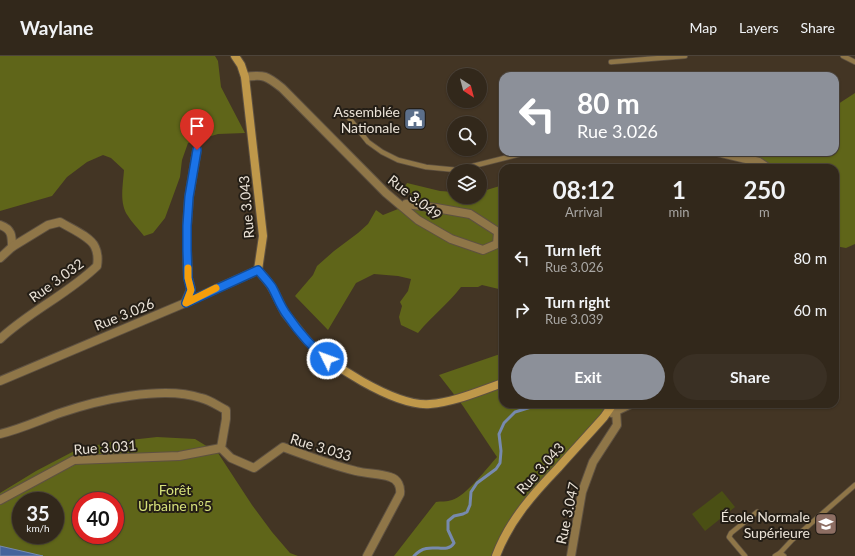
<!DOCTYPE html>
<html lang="en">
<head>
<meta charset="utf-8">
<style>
  body { margin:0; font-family:Lato,sans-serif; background:#3a3024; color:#f1f3f6; height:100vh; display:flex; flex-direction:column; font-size:15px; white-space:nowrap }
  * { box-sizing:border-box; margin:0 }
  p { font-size:13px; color:#a8a6a3 }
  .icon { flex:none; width:22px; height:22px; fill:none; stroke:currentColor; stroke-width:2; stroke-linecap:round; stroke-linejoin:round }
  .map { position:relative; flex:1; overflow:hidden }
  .drawer { position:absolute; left:499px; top:108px; width:340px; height:244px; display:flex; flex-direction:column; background:#32281b; border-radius:12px; box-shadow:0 1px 3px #0004,0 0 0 1px #4d443a }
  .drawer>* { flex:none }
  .banner { position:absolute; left:499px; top:16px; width:340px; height:84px; border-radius:12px; box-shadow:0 1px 3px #0004,0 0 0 1px #4d443a; background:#8c9099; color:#fff; overflow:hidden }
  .needle { width:26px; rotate:144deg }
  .controls { position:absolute; left:447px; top:12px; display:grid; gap:8px }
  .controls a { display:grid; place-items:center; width:40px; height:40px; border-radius:50%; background:#32281b; box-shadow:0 1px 3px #0004,0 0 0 1px #4d443a; font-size:20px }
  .speed { position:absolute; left:12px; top:436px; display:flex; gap:8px; font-size:20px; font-weight:700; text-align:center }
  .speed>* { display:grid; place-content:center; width:52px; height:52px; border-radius:50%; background:#32281b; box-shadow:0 1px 3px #0004,0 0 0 1px #4d443a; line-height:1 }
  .speed small { font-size:10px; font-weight:400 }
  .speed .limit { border:6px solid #d22; background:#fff; color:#111 }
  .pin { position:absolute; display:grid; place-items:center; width:34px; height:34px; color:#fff; margin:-41px -17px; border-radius:50% 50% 50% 0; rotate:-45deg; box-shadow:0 0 4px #0007 }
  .pin .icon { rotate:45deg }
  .me { position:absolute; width:44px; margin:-22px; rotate:312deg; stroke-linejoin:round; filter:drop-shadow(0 0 3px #0008) }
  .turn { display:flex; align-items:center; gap:14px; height:84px; padding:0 12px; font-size:18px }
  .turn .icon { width:52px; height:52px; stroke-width:2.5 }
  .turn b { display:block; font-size:28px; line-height:34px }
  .eta { display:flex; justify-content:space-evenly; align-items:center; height:68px; text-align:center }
  .eta b { font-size:24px; font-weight:700; line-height:28px }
  .action { display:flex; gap:8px; margin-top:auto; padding:8px 12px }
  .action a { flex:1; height:46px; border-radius:24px; background:#8c9099; color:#fff; font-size:16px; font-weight:700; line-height:46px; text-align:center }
  .action a+a { background:#3a3024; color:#f1f3f6 }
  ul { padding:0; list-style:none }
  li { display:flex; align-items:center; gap:12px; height:52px; padding:0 12px }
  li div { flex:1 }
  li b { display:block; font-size:15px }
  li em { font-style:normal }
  header { display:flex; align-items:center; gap:24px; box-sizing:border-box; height:56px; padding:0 20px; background:#32281b; border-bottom:1px solid #4d443a }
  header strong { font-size:19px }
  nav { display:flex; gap:22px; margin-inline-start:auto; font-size:14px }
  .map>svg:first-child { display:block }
</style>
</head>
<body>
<header>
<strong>Waylane</strong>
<nav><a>Map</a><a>Layers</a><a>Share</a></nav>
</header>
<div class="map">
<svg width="855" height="500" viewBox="0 0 855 500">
  <rect width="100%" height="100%" fill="#433524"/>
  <!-- green -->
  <polygon fill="#4a4f14" points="722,435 735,451 705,475 692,458"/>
  <!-- forest -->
  <g fill="#5f6519" fill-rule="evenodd">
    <path d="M0,0H215L218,5L221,31L245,77L218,78L188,87L182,104L180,121L165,162L153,177L144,180C139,173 132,167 128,160C119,148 123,129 124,114L111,102L103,99L87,106L67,121L52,140L0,155Z"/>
    <polygon points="855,37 855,188 846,192 835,190 835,112 744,112 746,101 730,96 835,96 835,50"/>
    <path d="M407,127L440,135L454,136V141H480V136L503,129V234L482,229L478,231H461C448,248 432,260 418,277L401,269L399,261L402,250L400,246L408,235L411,223L398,220L374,218L356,227L328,274L295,240L313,219L317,210L334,195L358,177L368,168L376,154L383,159L413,147L411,137L402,136Z"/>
    <path d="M503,297V348H611L533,439L497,500H394L436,446C441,445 447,446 452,444C466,440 487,412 497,401L463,350L439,319Z"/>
    <path d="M157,381L195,383L218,397L252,449L272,476L290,497L298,500H0V437L36,415L78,393L112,386ZM21,445H55V479H21ZM81,445H115V479H81Z"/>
  </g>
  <!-- water -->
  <polygon fill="#45649c" stroke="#778aae" points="0,490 43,500 0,500"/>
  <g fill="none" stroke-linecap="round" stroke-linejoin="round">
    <!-- stream -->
    <path stroke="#778aae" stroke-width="3" d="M414,500C429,483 446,500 454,487L448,474V465L454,460L463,458L467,456L470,449L471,436L477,427L496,413L500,407L501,395L499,378L504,367L515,356L541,348"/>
    <!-- lane casing -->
    <g stroke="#5e5141" stroke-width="6">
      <g id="lane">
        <polyline points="843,0 855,6"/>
        <polyline points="611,6 685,0"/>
        <polyline points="345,57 368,86 382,96 398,104 426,111 457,114 528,96"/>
        <polyline points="745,500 729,481 731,477 757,456"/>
        <polyline points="775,500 780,497"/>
        <polyline points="784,500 780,497 792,484 855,429"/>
      </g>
    </g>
    <!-- street casing -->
    <g stroke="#5e5141" stroke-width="10">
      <g id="street">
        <path d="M245,21C264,18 267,20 282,32L386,137L418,164L451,183L483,194L497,188L498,176L470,158L436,152L406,148"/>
        <polyline points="717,96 759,106 768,112"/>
        <path d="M0,169C12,173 12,180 12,191"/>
        <path d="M0,202L12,191L48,169L60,166C70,172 91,181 95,191C98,197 98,204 97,210C68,238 30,255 0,283"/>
        <polyline points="185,247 191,233 188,222 187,194 187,170 189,141 197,94"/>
        <polyline points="0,325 185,247 258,214"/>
        <polyline points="612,357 631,348"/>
        <path d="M0,378C21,373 40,364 60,357C98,344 163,329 201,342C210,344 218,350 226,354V363L221,392L231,402L254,412L283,391C307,400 331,409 356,415C367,418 380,417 390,421C398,423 401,431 400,438L367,500"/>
        <polyline points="0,444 74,404 179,400 221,392"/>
        <polyline points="571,500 582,436 593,406 617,369 616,355"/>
      </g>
    </g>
    <!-- secondary casing -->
    <g stroke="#5e5141" stroke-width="10">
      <g id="secondary">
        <path d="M235,0L241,9L245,21L263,180L258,214C262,219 267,224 271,230C276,238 280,248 285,257C291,265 298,273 304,281C325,307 396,351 430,348C455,346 479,335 503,327"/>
        <path d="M496,500C509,465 533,438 558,412C573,395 589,378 604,361L613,348"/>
      </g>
    </g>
    <!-- lane -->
    <use href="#lane" stroke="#8f7648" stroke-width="4.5"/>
    <!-- street -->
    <use href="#street" stroke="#8f7648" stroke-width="8"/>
    <!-- secondary -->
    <use href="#secondary" stroke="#bf984a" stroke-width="8"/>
  </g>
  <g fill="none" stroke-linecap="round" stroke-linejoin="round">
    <!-- route casing -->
    <g stroke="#114b97" stroke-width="10">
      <path id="route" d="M197,94L189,141L187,170V194L188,222L191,234L186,247L258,214C262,219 268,225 272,231C277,240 280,250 287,259C298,275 311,291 327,303"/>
    </g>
    <!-- route -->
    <use href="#route" stroke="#1a73e8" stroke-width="7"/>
    <!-- slow -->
    <polyline stroke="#f59e0b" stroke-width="7" points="188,212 188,222 191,234 186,247 216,232"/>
  </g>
  <!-- icons -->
  <defs>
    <g id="civic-square" transform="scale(1.15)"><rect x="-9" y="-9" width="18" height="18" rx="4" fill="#5c6f8a" stroke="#241e16"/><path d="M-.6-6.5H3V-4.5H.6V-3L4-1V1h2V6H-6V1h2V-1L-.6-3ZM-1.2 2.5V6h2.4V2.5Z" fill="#fff"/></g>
    <g id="university-square" transform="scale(1.15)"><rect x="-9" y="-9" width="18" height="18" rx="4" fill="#8d6e63" stroke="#241e16"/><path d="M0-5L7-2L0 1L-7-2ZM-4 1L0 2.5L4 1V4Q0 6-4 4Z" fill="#fff"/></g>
  </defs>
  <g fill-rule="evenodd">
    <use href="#civic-square" x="415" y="63"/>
    <use href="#university-square" x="826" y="468"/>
  </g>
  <g text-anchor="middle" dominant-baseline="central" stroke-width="4" stroke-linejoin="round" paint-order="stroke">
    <!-- poi labels -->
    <g font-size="14" fill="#ebe3d8" stroke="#241e16" text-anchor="end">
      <text x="400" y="55">Assemblée<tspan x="400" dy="16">Nationale</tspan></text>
      <text x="810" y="460">École Normale<tspan x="810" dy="16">Supérieure</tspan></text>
    </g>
    <!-- street labels -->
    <g font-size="14" fill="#ebe3d8" stroke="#241e16">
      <text transform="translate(415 141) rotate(38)">Rue 3.049</text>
      <text transform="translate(246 151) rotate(-95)">Rue 3.043</text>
      <text transform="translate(56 224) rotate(-36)">Rue 3.032</text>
      <text transform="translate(124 258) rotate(-22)">Rue 3.026</text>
      <text transform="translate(105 391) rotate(-4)">Rue 3.031</text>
      <text transform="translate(321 391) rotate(17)">Rue 3.033</text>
      <text transform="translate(540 412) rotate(-48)">Rue 3.043</text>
      <text transform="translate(567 457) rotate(-78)">Rue 3.047</text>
    </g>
    <!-- park labels -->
    <g font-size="14" fill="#d6e07a" stroke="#241e16">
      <text x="175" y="433">Forêt<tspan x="175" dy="16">Urbaine n°5</tspan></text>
    </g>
  </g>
</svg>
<div class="controls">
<a><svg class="needle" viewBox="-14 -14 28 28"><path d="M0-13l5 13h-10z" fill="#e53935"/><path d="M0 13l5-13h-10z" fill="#a8a6a3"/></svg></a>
<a><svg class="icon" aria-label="search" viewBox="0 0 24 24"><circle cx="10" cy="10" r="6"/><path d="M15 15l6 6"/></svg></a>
<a><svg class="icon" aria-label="layers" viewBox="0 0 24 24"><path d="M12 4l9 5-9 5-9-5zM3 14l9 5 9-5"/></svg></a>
</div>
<div class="speed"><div>35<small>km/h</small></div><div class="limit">40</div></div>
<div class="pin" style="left:197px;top:94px;background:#d93025"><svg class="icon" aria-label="arrive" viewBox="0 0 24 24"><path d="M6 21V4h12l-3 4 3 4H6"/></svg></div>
<svg class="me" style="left:327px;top:303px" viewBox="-20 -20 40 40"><circle r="17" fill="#1a73e8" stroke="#fff" stroke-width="3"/><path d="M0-11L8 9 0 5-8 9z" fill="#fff"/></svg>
<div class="banner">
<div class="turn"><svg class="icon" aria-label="left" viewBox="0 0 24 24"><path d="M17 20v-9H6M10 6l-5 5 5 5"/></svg><div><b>80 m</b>Rue 3.026</div></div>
</div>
<section class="drawer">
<div class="eta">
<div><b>08:12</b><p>Arrival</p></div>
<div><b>1</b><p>min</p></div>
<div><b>250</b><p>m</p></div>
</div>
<ul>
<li><svg class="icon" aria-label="left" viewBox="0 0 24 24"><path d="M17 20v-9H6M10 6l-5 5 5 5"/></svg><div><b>Turn left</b><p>Rue 3.026</p></div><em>80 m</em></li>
<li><svg class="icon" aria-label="right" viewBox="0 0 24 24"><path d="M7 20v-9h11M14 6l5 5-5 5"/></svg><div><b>Turn right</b><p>Rue 3.039</p></div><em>60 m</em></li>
</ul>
<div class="action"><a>Exit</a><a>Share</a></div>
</section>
</div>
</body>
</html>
